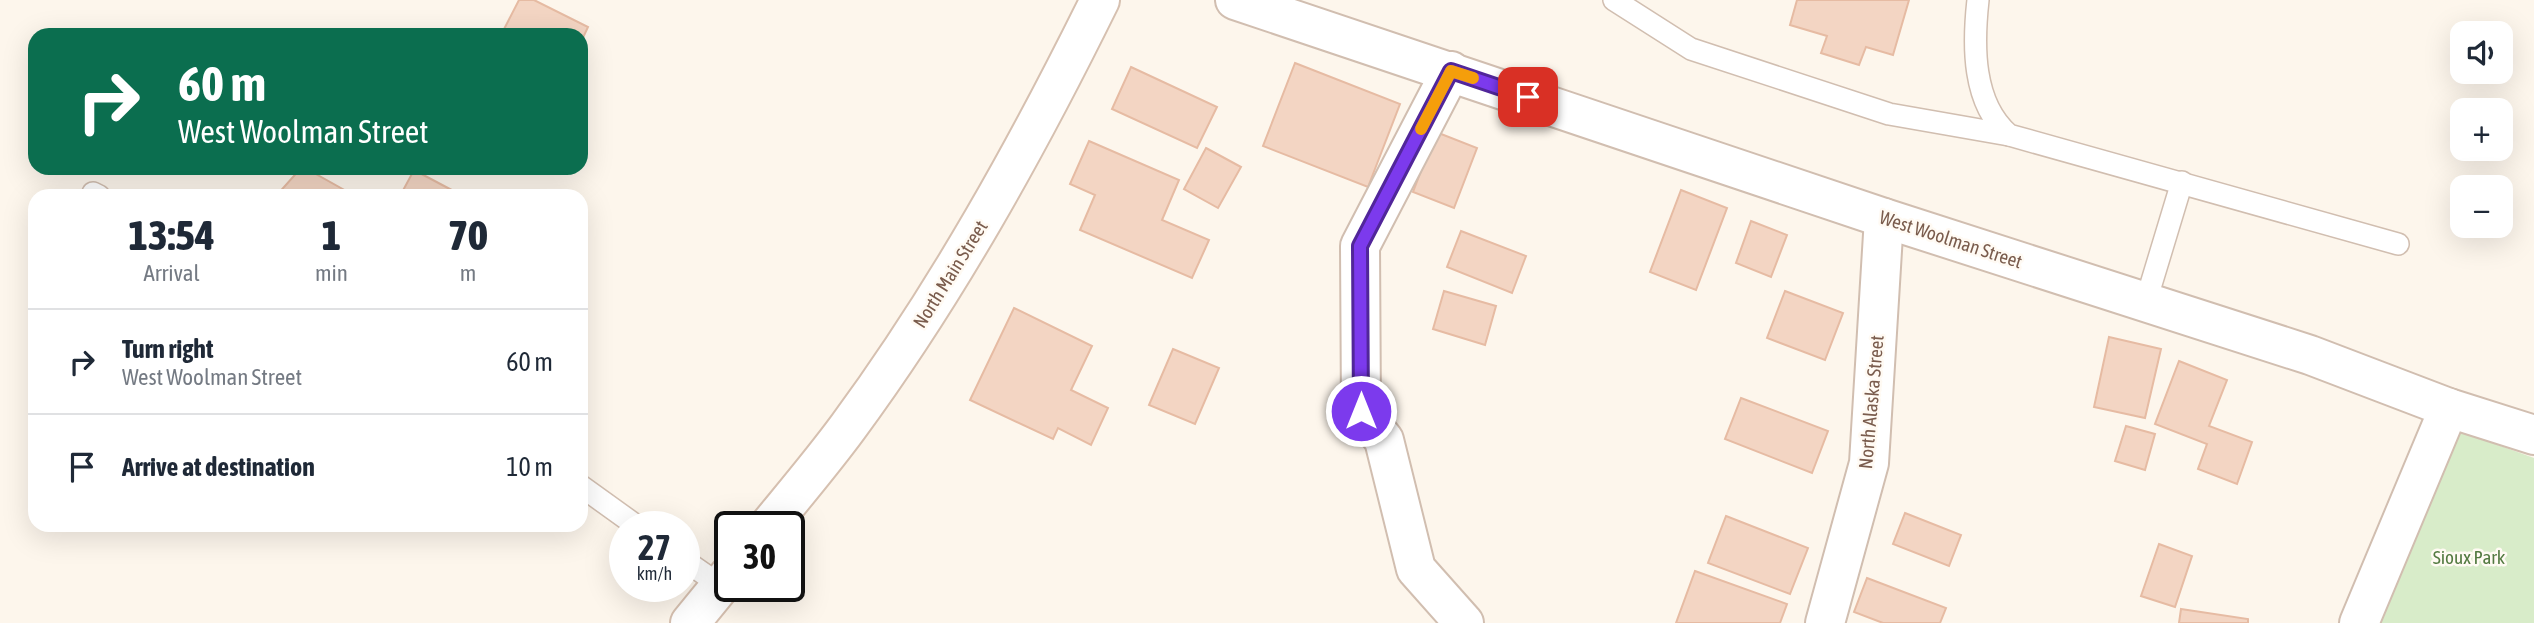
<!DOCTYPE html>
<html lang="en">
<head>
<meta charset="utf-8">
<style>
  body { margin:0; font-family:"Asap Condensed",sans-serif; background:#f6f6f7; color:#1f2937; height:100vh; display:flex; flex-direction:column; font-size:26px; white-space:nowrap }
  * { box-sizing:border-box; margin:0 }
  p { font-size:23px; color:#747a83 }
  .icon { flex:none; width:38px; height:38px; fill:none; stroke:currentColor; stroke-width:2; stroke-linecap:round; stroke-linejoin:round }
  .map { position:relative; flex:1; overflow:hidden }
  .side { position:absolute; left:28px; top:189px; width:560px; height:343px; display:flex; flex-direction:column; background:#fff; border-radius:21px; box-shadow:0 7px 28px #0002 }
  .side>* { flex:none }
  .guide { position:absolute; left:28px; top:28px; width:560px; height:147px; border-radius:21px; box-shadow:0 7px 28px #0002; background:#0b6e4f; color:#fff; overflow:hidden }
  .tools { position:absolute; left:2450px; top:21px; display:grid; gap:14px }
  .tools a { display:grid; place-items:center; width:63px; height:63px; border-radius:14px; background:#fff; box-shadow:0 7px 28px #0002; font-size:35px }
  .speed { position:absolute; left:609px; top:511px; display:flex; gap:14px; font-size:35px; font-weight:700; text-align:center }
  .speed>* { display:grid; place-content:center; width:91px; height:91px; border-radius:50%; background:#fff; box-shadow:0 7px 28px #0002; line-height:1 }
  .speed small { font-size:18px; font-weight:400 }
  .speed .limit { border:4px solid #111; border-radius:10px; background:#fff; color:#111 }
  .pin { position:absolute; display:grid; place-items:center; width:60px; height:60px; color:#fff; margin:-30px; border-radius:14px; box-shadow:0 4px 10px #0006 }
  .me { position:absolute; width:77px; margin:-38px; rotate:0deg; stroke-linejoin:round; filter:drop-shadow(0 0 5px #0008) }
  .turn { display:flex; align-items:center; gap:24px; height:147px; padding:0 35px; font-size:32px }
  .turn .icon { width:91px; height:91px; stroke-width:2.5 }
  .turn b { display:block; font-size:49px; line-height:60px }
  .eta { display:flex; justify-content:space-evenly; align-items:center; height:119px; text-align:center }
  .eta b { font-size:42px; font-weight:800; line-height:49px }
  ul { padding:0; list-style:none }
  li { display:flex; align-items:center; gap:21px; height:105px; padding:0 35px; border-top:2px solid #e0e1e3 }
  li div { flex:1 }
  li b { display:block; font-size:26px }
  li em { font-style:normal }
  .map>svg:first-child { display:block }
</style>
</head>
<body>
<div class="map">
<svg width="2534" height="623" viewBox="0 0 2534 623">
  <rect width="100%" height="100%" fill="#fdf6ec"/>
  <!-- green -->
  <polygon fill="#d8ecc9" points="2451,428 2534,458 2534,623 2372,623"/>
  <!-- building -->
  <g fill="#f3d5c3" stroke="#e6bba3" stroke-width="2">
    <polygon points="519,0 534,0 588,27 581,42 581,35 501,35"/>
    <polygon points="1797,0 1909,0 1893,55 1866,47 1859,65 1821,53 1827,36 1790,25"/>
    <polygon points="1295,63 1400,104 1368,187 1263,146"/>
    <polygon points="1131,67 1217,107 1197,148 1112,109"/>
    <polygon points="1436,132 1477,148 1454,208 1413,192"/>
    <polygon points="1089,141 1179,180 1162,220 1209,240 1192,278 1080,230 1095,195 1070,184"/>
    <polygon points="1206,148 1241,167 1218,208 1184,189"/>
    <polygon points="301,168 305,168 355,196 276,196"/>
    <polygon points="414,170 463,196 400,196"/>
    <polygon points="1681,190 1727,208 1696,290 1650,272"/>
    <polygon points="1751,221 1787,235 1771,277 1736,263"/>
    <polygon points="1461,231 1526,256 1512,293 1447,267"/>
    <polygon points="1444,291 1496,306 1485,345 1433,329"/>
    <polygon points="1785,291 1843,313 1825,360 1767,338"/>
    <polygon points="1014,308 1092,346 1071,390 1108,408 1091,445 1058,428 1053,439 970,400"/>
    <polygon points="2109,337 2161,349 2145,418 2094,407"/>
    <polygon points="1173,349 1219,368 1195,424 1149,405"/>
    <polygon points="2179,361 2227,380 2209,426 2252,442 2237,484 2198,469 2207,444 2155,424"/>
    <polygon points="1741,398 1828,431 1812,473 1725,439"/>
    <polygon points="2126,426 2155,434 2145,470 2115,461"/>
    <polygon points="1905,513 1961,535 1949,566 1893,544"/>
    <polygon points="1726,516 1808,548 1790,594 1708,563"/>
    <polygon points="2159,544 2192,556 2175,607 2141,596"/>
    <polygon points="1695,571 1787,604 1780,623 1676,623"/>
    <polygon points="1867,578 1946,608 1940,623 1883,623 1854,612"/>
    <polygon points="2181,609 2248,619 2248,623 2179,623"/>
  </g>
  <g fill="none" stroke-linecap="round" stroke-linejoin="round">
    <!-- lane casing -->
    <g stroke="#d1beb0" stroke-width="24">
      <g id="lane">
        <polyline points="1614,0 1691,49 1889,114 2009,135"/>
        <path d="M1978,0C1973,45 1972,103 2009,135L2398,244"/>
        <polyline points="93,193 99,196"/>
        <polyline points="2146,301 2182,182"/>
        <polyline points="581,486 638,527"/>
        <polyline points="684,560 720,585"/>
      </g>
    </g>
    <!-- street casing -->
    <g stroke="#d1beb0" stroke-width="42">
      <g id="street">
        <polyline points="1235,0 1884,218 2310,355 2449,408 2534,435"/>
        <polyline points="1451,71 1360,246 1361,411 1384,440 1416,569 1464,623"/>
        <polyline points="1825,623 1869,463 1884,218"/>
        <polyline points="2359,623 2449,408"/>
      </g>
    </g>
    <!-- secondary casing -->
    <g stroke="#d6c0b0" stroke-width="42">
      <g id="secondary">
        <path d="M768,527C795,494 823,461 848,427C946,294 1027,148 1100,0"/>
        <polyline points="690,623 730,574"/>
      </g>
    </g>
    <!-- lane -->
    <use href="#lane" stroke="#fff" stroke-width="21"/>
    <!-- street -->
    <use href="#street" stroke="#fff" stroke-width="38"/>
    <!-- secondary -->
    <use href="#secondary" stroke="#fff" stroke-width="38"/>
  </g>
  <g fill="none" stroke-linecap="round" stroke-linejoin="round">
    <!-- route casing -->
    <g stroke="#51269a" stroke-width="18">
      <polyline id="route" points="1361,411 1360,246 1451,71 1528,97"/>
    </g>
    <!-- route -->
    <use href="#route" stroke="#7c3aed" stroke-width="12"/>
    <!-- slow -->
    <polyline stroke="#f59e0b" stroke-width="12" points="1421,129 1451,71 1473,78"/>
  </g>
  <g text-anchor="middle" dominant-baseline="central" stroke-width="5" stroke-linejoin="round" paint-order="stroke">
    <!-- street labels -->
    <g font-size="19" fill="#7a5c4d" stroke="#fffaf3">
      <text transform="translate(1951 239) rotate(18)">West Woolman Street</text>
      <text transform="translate(950 274) rotate(-58)">North Main Street</text>
      <text transform="translate(1871 402) rotate(-85)">North Alaska Street</text>
    </g>
    <!-- park labels -->
    <g font-size="19" fill="#537a41" stroke="#fffaf3">
      <text x="2469" y="557">Sioux Park</text>
    </g>
  </g>
</svg>
<div class="tools">
<a><svg class="icon" aria-label="sound" viewBox="0 0 24 24"><path d="M4 9h4l5-4v14l-5-4H4zM17 9q2 3 0 6"/></svg></a>
<a>+</a>
<a>−</a>
</div>
<div class="speed"><div>27<small>km/h</small></div><div class="limit">30</div></div>
<div class="pin" style="left:1528px;top:97px;background:#d93025"><svg class="icon" aria-label="arrive" viewBox="0 0 24 24"><path d="M6 21V4h12l-3 4 3 4H6"/></svg></div>
<svg class="me" style="left:1361px;top:411px" viewBox="-20 -20 40 40"><circle r="17" fill="#7c3aed" stroke="#fff" stroke-width="3"/><path d="M0-11L8 9 0 5-8 9z" fill="#fff"/></svg>
<div class="guide">
<div class="turn"><svg class="icon" aria-label="right" viewBox="0 0 24 24"><path d="M7 20v-9h11M14 6l5 5-5 5"/></svg><div><b>60 m</b>West Woolman Street</div></div>
</div>
<section class="side">
<div class="eta">
<div><b>13:54</b><p>Arrival</p></div>
<div><b>1</b><p>min</p></div>
<div><b>70</b><p>m</p></div>
</div>
<ul>
<li><svg class="icon" aria-label="right" viewBox="0 0 24 24"><path d="M7 20v-9h11M14 6l5 5-5 5"/></svg><div><b>Turn right</b><p>West Woolman Street</p></div><em>60 m</em></li>
<li><svg class="icon" aria-label="arrive" viewBox="0 0 24 24"><path d="M6 21V4h12l-3 4 3 4H6"/></svg><div><b>Arrive at destination</b></div><em>10 m</em></li>
</ul>
</section>
</div>
</body>
</html>
